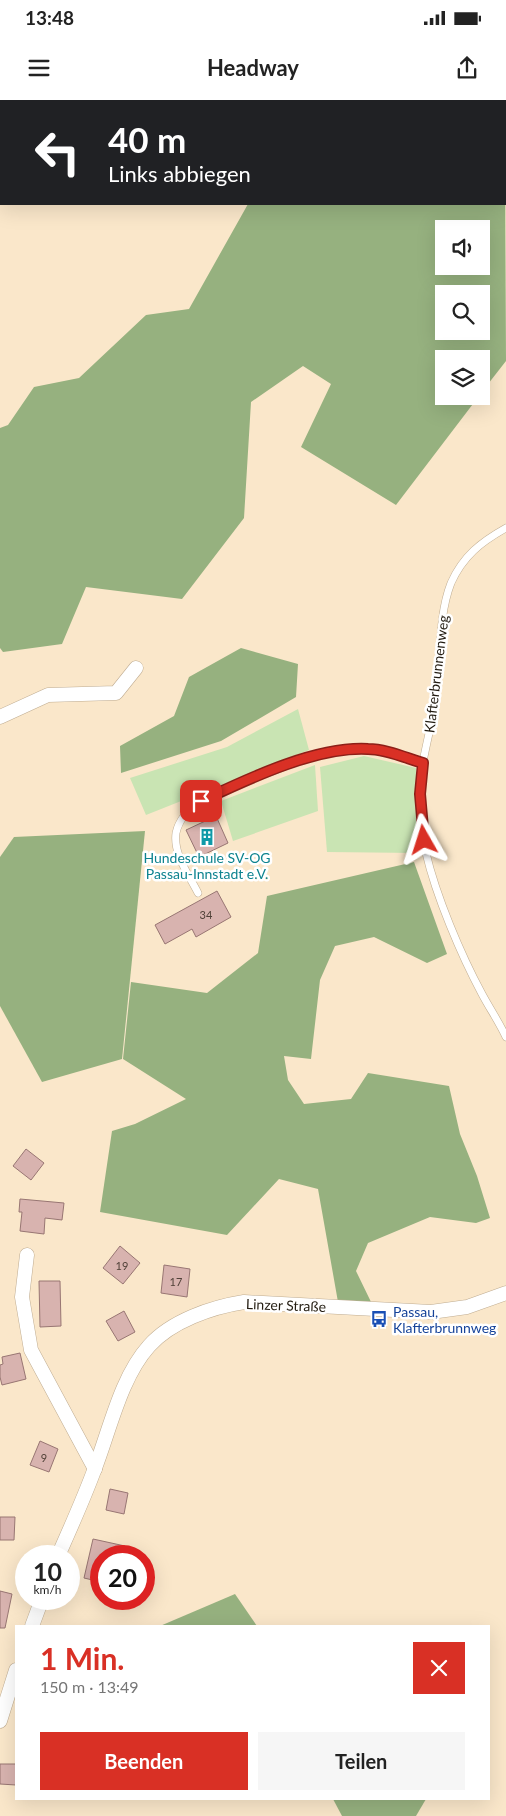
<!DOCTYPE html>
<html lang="de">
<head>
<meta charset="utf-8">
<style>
  body { margin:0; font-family:Lato,sans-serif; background:#f6f6f6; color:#222; height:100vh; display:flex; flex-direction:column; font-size:19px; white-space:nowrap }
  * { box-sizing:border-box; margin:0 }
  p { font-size:16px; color:#767676 }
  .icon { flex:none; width:28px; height:28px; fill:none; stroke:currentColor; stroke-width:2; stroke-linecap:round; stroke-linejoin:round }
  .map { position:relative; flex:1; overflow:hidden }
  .panel { position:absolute; left:15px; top:1525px; width:475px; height:175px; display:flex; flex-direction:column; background:#fff; border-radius:0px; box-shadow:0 5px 20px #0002 }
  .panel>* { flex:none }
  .top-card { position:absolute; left:0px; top:0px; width:506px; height:105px; box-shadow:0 5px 20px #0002; background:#202124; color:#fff; overflow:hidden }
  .controls { position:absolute; left:435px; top:120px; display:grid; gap:10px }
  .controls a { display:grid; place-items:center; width:55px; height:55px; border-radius:0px; background:#fff; box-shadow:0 5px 20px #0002; font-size:25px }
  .speed { position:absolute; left:15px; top:1445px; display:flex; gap:10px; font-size:25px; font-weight:700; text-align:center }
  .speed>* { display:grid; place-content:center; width:65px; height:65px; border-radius:50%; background:#fff; box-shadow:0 5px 20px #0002; line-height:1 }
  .speed small { font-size:12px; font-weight:400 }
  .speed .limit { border:8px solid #d22; background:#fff; color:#111 }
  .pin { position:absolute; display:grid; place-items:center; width:42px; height:42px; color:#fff; margin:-21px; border-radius:10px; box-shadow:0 2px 8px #0006 }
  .me { position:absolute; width:55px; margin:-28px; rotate:354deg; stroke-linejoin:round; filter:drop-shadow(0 0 4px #0008) }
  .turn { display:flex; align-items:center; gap:18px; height:105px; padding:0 25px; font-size:22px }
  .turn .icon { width:65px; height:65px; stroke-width:2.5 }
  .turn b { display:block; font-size:35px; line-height:42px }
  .round { display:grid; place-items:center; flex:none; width:52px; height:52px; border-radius:0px; background:#f6f6f6 }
  .summary { display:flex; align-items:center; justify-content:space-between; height:85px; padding:0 25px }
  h1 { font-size:30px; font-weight:700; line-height:38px; color:#d93025 }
  .action { display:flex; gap:10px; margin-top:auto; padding:10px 25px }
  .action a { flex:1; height:58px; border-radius:0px; background:#d93025; color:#fff; font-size:20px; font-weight:700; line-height:58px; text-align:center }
  .action a+a { background:#f6f6f6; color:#222 }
  .status { display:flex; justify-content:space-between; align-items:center; height:35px; padding:0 25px; background:#fff; direction:ltr }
  .status svg { height:14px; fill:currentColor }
  header { display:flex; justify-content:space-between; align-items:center; height:65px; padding:0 25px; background:#fff; font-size:22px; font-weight:700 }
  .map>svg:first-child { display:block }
</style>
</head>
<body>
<div class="status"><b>13:48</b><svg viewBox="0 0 49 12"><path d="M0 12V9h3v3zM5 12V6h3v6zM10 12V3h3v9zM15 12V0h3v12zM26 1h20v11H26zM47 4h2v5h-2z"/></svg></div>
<header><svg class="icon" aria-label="menu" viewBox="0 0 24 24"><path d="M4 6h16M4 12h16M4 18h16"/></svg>Headway<svg class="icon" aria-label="share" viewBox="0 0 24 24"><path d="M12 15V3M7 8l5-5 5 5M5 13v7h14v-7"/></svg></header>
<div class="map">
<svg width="506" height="1716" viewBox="0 0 506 1716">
  <rect width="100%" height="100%" fill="#fae7ca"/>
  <!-- green -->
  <g fill="#c9e4b3">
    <polygon points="298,609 309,650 146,715 130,678 227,647"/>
    <polygon points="364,656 416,668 416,753 327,752 320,667"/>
    <polygon points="315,665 318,711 233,741 221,701"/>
  </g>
  <!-- forest -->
  <g fill="#96b17f" fill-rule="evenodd">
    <path d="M505,65L506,261L481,293V259H444V296H479L396,405L301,347L331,284L303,266L251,302L244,418L182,499L86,487L62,544L3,552L0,548V328L8,325L34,287L79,278L146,215L189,209L248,104H505ZM444,129H481V166H444ZM444,194H481V231H444Z"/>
    <polygon points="241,548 298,564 296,597 221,641 121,673 120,646 174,616 189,577"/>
    <polygon points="145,731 122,959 42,982 0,906 0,757 14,737"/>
    <polygon points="414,762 447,854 427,863 374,837 335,846 320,880 311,959 284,956 288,980 304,1004 351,999 368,973 449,986 460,1034 477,1076 490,1118 476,1123 430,1117 368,1143 356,1171 372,1204 338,1202 318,1089 279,1079 227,1135 100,1112 112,1031 135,1024 186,999 123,959 131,882 207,893 258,853 267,796"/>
    <polygon points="235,1494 257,1526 160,1526"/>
    <polygon points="333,1699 426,1699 416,1716 342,1716"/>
  </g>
  <!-- building -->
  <g fill="#d8b3af" stroke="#987673">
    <polygon points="216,716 228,743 199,757 186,730"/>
    <polygon points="217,791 231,817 196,837 192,829 165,844 155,825"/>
    <polygon points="26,1049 44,1063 31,1080 13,1066"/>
    <polygon points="20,1099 64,1103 62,1120 45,1118 44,1134 20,1131 22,1112 19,1112"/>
    <polygon points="120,1146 140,1163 123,1184 103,1168"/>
    <polygon points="164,1165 190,1169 187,1197 161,1193"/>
    <polygon points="39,1181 60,1181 61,1226 40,1227"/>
    <polygon points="124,1211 135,1232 118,1241 106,1221"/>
    <polygon points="20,1253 26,1279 2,1285 0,1277 0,1265 3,1264 2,1257"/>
    <polygon points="40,1341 58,1349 49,1372 30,1365"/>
    <polygon points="110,1389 128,1393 124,1414 106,1410"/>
    <polygon points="0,1417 15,1417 14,1440 0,1440"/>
    <polygon points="93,1439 125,1446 123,1456 101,1456 101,1482 84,1478"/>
    <polygon points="0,1491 12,1494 5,1528 0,1528"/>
    <polygon points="0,1664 16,1664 16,1685 0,1684"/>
  </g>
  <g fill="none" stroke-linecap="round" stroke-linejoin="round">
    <!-- lane casing -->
    <g stroke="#bfac91" stroke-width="8">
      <g id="lane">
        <path d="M506,428C481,442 463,456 451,483C439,514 441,548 438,580C436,608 428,635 423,662C418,692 420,724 426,753C436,796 461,855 482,894C490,909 499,922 506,937"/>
        <path d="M198,793C189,775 173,754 176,733C179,719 190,708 201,701C222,689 246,681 268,673C295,663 324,649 352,649C377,648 400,656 423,663"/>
      </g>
    </g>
    <!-- street casing -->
    <g stroke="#bfac91" stroke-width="15">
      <g id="street">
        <polyline points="0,617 48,595 116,593 136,568"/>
        <polyline points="27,1155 22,1197 31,1250 95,1369"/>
        <path d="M58,1456C71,1427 84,1398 95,1368C110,1329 121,1277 149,1246C171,1221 212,1207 244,1202L431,1212L467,1207L506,1193"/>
        <polyline points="32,1526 42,1499"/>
        <polyline points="0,1621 16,1570"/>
      </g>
    </g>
    <!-- lane -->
    <use href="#lane" stroke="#fff" stroke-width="7"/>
    <!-- street -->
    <use href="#street" stroke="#fff" stroke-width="14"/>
  </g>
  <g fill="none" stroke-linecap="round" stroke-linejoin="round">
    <!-- route casing -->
    <g stroke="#8d1f18" stroke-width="12">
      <path id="route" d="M201,701C248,679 316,646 368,649C386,649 406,658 423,663L420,694L424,740"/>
    </g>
    <!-- route -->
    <use href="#route" stroke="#d93025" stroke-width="9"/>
  </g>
  <!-- icons -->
  <defs>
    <g id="building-bare" transform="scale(1.35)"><path d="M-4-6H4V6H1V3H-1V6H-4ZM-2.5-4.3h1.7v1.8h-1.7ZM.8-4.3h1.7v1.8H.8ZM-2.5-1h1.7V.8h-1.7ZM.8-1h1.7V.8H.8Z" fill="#0f9aa8" stroke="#fff" stroke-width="2.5" paint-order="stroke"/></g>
    <g id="bus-bare" transform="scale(1.35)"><path d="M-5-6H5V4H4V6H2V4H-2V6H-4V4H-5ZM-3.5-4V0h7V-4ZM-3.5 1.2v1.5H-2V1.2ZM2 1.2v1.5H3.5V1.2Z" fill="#1a4fb4" stroke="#fff" stroke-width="2.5" paint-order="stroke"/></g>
  </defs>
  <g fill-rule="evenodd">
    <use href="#building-bare" x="207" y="737"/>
    <use href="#bus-bare" x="379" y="1219"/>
  </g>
  <g text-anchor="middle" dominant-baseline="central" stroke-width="5" stroke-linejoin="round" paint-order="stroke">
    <!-- number labels -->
    <g font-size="11" fill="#504138">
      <text x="206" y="814">34</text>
      <text x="122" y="1165">19</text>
      <text x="176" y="1181">17</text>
      <text x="44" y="1357">9</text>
    </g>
    <!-- street labels -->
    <g font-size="14" fill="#221b10" stroke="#fff">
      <text transform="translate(436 574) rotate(-83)">Klafterbrunnenweg</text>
      <text transform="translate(286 1205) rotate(2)">Linzer Straße</text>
    </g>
    <!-- culture labels -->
    <g font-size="14" fill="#0d838f" stroke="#fff">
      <text x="207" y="757">Hundeschule SV-OG<tspan x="207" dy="16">Passau-Innstadt e.V.</tspan></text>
    </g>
    <!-- transit labels -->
    <g font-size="14" fill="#164399" stroke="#fff" text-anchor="start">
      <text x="393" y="1211">Passau,<tspan x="393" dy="16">Klafterbrunnweg</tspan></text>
    </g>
  </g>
</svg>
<div class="controls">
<a><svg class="icon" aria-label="sound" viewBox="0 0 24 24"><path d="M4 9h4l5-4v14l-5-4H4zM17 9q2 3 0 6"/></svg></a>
<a><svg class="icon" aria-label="search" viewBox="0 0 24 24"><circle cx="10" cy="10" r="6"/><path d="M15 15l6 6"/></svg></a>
<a><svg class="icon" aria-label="layers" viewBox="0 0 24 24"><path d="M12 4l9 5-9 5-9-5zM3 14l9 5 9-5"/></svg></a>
</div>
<div class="speed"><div>10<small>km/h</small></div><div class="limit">20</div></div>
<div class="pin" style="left:201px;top:701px;background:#d93025"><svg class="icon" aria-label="arrive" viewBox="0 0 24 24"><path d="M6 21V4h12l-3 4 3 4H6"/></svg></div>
<svg class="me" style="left:424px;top:740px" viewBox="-20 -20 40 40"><path d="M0-17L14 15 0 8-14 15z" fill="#d93025" stroke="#fff" stroke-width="4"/></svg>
<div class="top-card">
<div class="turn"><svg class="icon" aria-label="left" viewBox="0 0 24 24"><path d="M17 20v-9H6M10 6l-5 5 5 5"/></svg><div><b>40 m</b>Links abbiegen</div></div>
</div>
<section class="panel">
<div class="summary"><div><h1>1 Min.</h1><p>150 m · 13:49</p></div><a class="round" style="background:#d93025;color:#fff"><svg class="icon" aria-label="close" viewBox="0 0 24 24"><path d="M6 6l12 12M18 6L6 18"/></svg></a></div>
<div class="action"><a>Beenden</a><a>Teilen</a></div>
</section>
</div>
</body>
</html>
